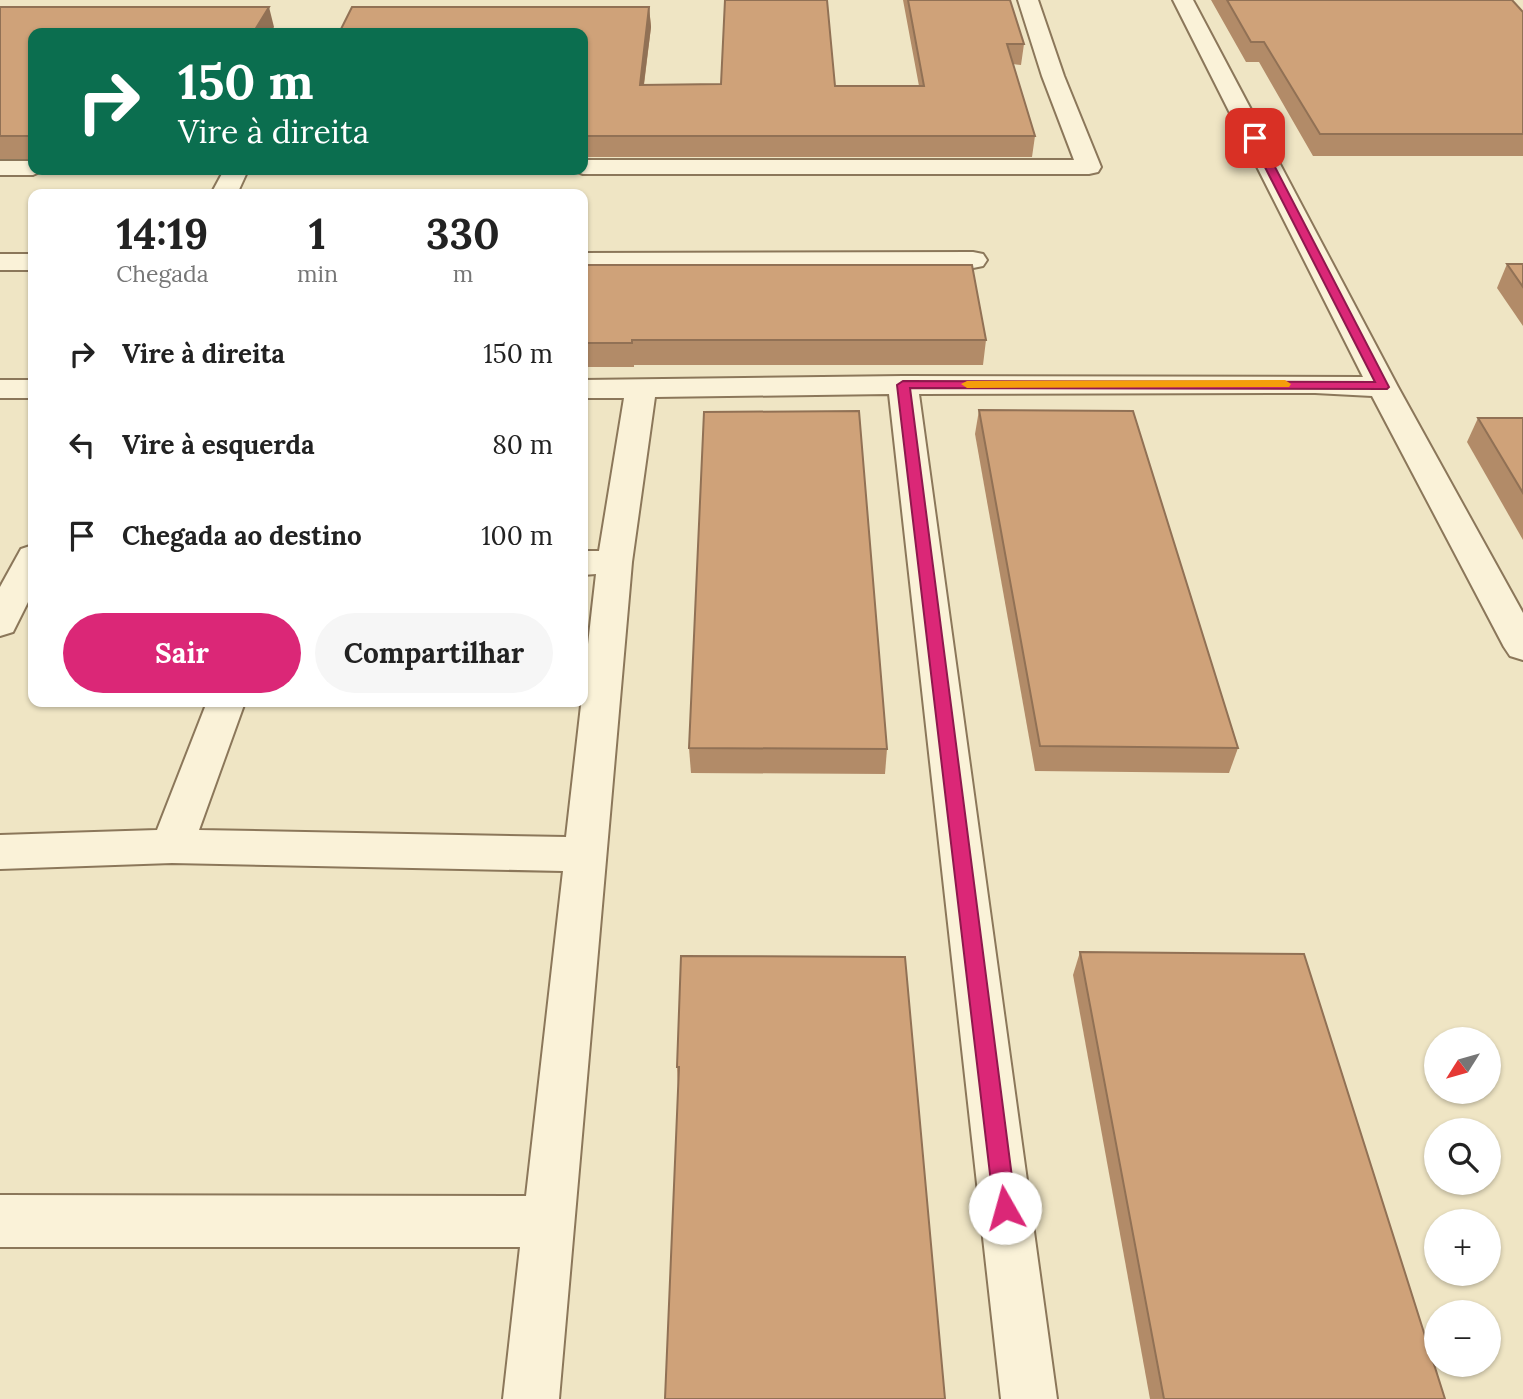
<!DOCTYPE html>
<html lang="pt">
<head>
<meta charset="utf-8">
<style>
  body { margin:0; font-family:Lora,serif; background:#f6f6f6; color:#222; height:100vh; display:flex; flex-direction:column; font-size:26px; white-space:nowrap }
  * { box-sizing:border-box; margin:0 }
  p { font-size:23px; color:#767676 }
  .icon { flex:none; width:38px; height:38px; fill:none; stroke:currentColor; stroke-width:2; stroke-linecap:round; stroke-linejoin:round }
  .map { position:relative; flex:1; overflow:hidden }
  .panel { position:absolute; left:28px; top:189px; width:560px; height:518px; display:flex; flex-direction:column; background:#fff; border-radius:14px; box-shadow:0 2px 5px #0004 }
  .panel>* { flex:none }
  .hud { position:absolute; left:28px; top:28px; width:560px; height:147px; border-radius:14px; box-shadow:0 2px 5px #0004; background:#0b6e4f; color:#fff; overflow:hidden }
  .needle { width:46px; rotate:233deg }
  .fabs { position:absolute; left:1424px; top:1027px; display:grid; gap:14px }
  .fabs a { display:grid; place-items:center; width:77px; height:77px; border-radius:50%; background:#fff; box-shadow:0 2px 5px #0004; font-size:35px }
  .pin { position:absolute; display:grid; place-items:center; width:60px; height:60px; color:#fff; margin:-30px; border-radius:14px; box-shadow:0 4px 10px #0006 }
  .me { position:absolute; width:77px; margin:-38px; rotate:353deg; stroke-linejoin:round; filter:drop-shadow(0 0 5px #0008) }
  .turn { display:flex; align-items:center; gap:24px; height:147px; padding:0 35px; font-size:32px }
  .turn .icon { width:91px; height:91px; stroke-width:2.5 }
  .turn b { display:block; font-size:49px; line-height:60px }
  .eta { display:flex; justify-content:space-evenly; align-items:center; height:119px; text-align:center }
  .eta b { font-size:42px; font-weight:700; line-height:49px }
  .primary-button { display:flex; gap:14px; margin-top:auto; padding:14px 35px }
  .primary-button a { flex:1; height:80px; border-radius:42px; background:#db2777; color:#fff; font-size:28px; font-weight:700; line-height:80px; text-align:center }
  .primary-button a+a { background:#f6f6f6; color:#222 }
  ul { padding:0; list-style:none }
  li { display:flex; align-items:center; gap:21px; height:91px; padding:0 35px }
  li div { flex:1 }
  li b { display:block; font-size:26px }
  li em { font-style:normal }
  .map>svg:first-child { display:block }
</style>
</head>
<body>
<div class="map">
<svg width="1523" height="1399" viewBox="0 0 1523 1399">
  <rect width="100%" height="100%" fill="#efe5c4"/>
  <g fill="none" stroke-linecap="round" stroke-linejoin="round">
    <!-- street casing -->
    <g stroke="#8b775a" stroke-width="4">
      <g id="street">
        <polygon points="1018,0 1038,0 1064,76 1101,167 1098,172 1089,174 583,174 572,170 583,170 583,160 1074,160 1042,76"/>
        <polygon points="1173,0 1193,0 1398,387 1523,613 1523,660 1510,656 1504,647 1372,396 1315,393 919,394 1057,1399 1001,1399 889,394 655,397 632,562 559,1399 503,1399 520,1247 0,1247 0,1195 526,1196 563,871 172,863 0,869 0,835 157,830 207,702 245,702 199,830 566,837 596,574 583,575 583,551 599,551 624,398 583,398 583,380 903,376 1363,377"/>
        <polygon points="0,161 33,161 33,170 44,170 33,175 0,175"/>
        <polygon points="224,170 248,170 237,194 211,194"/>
        <polygon points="973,252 983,254 987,260 983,266 973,268 583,269 583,253"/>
        <rect x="0" y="254" width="33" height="16"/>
        <rect x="0" y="380" width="33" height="18"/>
        <polygon points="33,545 33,592 13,632 0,636 0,587 21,549"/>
      </g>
    </g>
    <!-- street -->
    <use href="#street" fill="#faf2d8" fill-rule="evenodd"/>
  </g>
  <!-- wall -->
  <g fill="#b28b68">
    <polygon points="903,0 1010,0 1024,44 1021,65 1013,64 1035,136 1032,157 583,157 583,33 649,7 651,27 644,85 919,86"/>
    <polygon points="1211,0 1512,0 1523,12 1523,156 1313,156 1259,62 1246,62"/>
    <polygon points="0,7 274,27 33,33 33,159 0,159"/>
    <polygon points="1507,264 1523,264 1523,326 1497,288"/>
    <polygon points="583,265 986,340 983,365 634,365 634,367 583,367"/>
    <polygon points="979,410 1238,748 1229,773 1035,771 975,434"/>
    <polygon points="1478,418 1523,418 1523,540 1467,442"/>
    <polygon points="689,748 887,749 885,774 691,773"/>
    <polygon points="1080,952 1445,1399 1150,1399 1073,975"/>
    <polygon points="681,956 678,1087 677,1067"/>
  </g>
  <!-- shaded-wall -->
  <g fill="#917155">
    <polygon points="269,7 274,27 271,33 253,33"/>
    <polygon points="649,7 651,27 641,106 640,85"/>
  </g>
  <!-- building -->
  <g fill="#cfa279" stroke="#917155" stroke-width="2">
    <polygon points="725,0 827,0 835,86 924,86 908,0 1010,0 1024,44 1007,44 1035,136 583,136 583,33 339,33 352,7 649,7 640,85 721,84"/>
    <polygon points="1227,0 1512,0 1523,12 1523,134 1320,134 1264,42 1251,42"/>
    <polygon points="0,7 269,7 253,33 33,33 33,136 0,136"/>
    <polygon points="1507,264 1523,264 1523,287"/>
    <polygon points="583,265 972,265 986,340 632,340 632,343 583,343"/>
    <polygon points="979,410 1133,411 1238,748 1040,746"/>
    <polygon points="859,411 887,749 689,748 704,412"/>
    <polygon points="1478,418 1523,418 1523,493"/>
    <polygon points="1080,952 1304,954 1445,1399 1164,1399"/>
    <polygon points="681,956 905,957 945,1399 665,1399 679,1067 677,1067"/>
  </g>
  <!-- route -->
  <polygon fill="#db2777" stroke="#8e194d" stroke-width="2" points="1255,135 1260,138 1389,387 1387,389 910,388 1016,1208 1012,1215 1005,1218 997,1215 994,1208 897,385 903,381 1375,382 1250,138"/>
  <!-- slow -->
  <polygon fill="#f59e0b" points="1285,380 1291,384 1289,387 967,388 961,384 967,381"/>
</svg>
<div class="fabs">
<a><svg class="needle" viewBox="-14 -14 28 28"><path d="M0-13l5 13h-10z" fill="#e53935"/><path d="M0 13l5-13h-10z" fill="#767676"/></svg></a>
<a><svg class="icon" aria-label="search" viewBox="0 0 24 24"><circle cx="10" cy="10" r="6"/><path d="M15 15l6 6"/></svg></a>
<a>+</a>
<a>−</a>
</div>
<div class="pin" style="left:1255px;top:138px;background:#d93025"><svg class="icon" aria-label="arrive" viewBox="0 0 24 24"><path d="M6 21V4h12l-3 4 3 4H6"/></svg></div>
<svg class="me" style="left:1005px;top:1208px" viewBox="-20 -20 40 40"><circle r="19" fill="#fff"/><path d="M0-13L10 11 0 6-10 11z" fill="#db2777"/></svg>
<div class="hud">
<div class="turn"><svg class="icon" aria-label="right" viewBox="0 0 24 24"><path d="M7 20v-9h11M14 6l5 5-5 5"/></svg><div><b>150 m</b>Vire à direita</div></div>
</div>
<section class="panel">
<div class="eta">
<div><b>14:19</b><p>Chegada</p></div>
<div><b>1</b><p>min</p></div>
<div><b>330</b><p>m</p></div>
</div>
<ul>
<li><svg class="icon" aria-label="right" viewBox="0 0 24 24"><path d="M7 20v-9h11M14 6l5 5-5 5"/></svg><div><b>Vire à direita</b></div><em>150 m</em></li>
<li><svg class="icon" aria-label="left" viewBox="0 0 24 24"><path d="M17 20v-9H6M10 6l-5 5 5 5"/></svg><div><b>Vire à esquerda</b></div><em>80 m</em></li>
<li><svg class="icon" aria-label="arrive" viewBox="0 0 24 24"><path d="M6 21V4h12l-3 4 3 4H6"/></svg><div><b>Chegada ao destino</b></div><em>100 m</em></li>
</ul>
<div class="primary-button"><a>Sair</a><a>Compartilhar</a></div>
</section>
</div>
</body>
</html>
